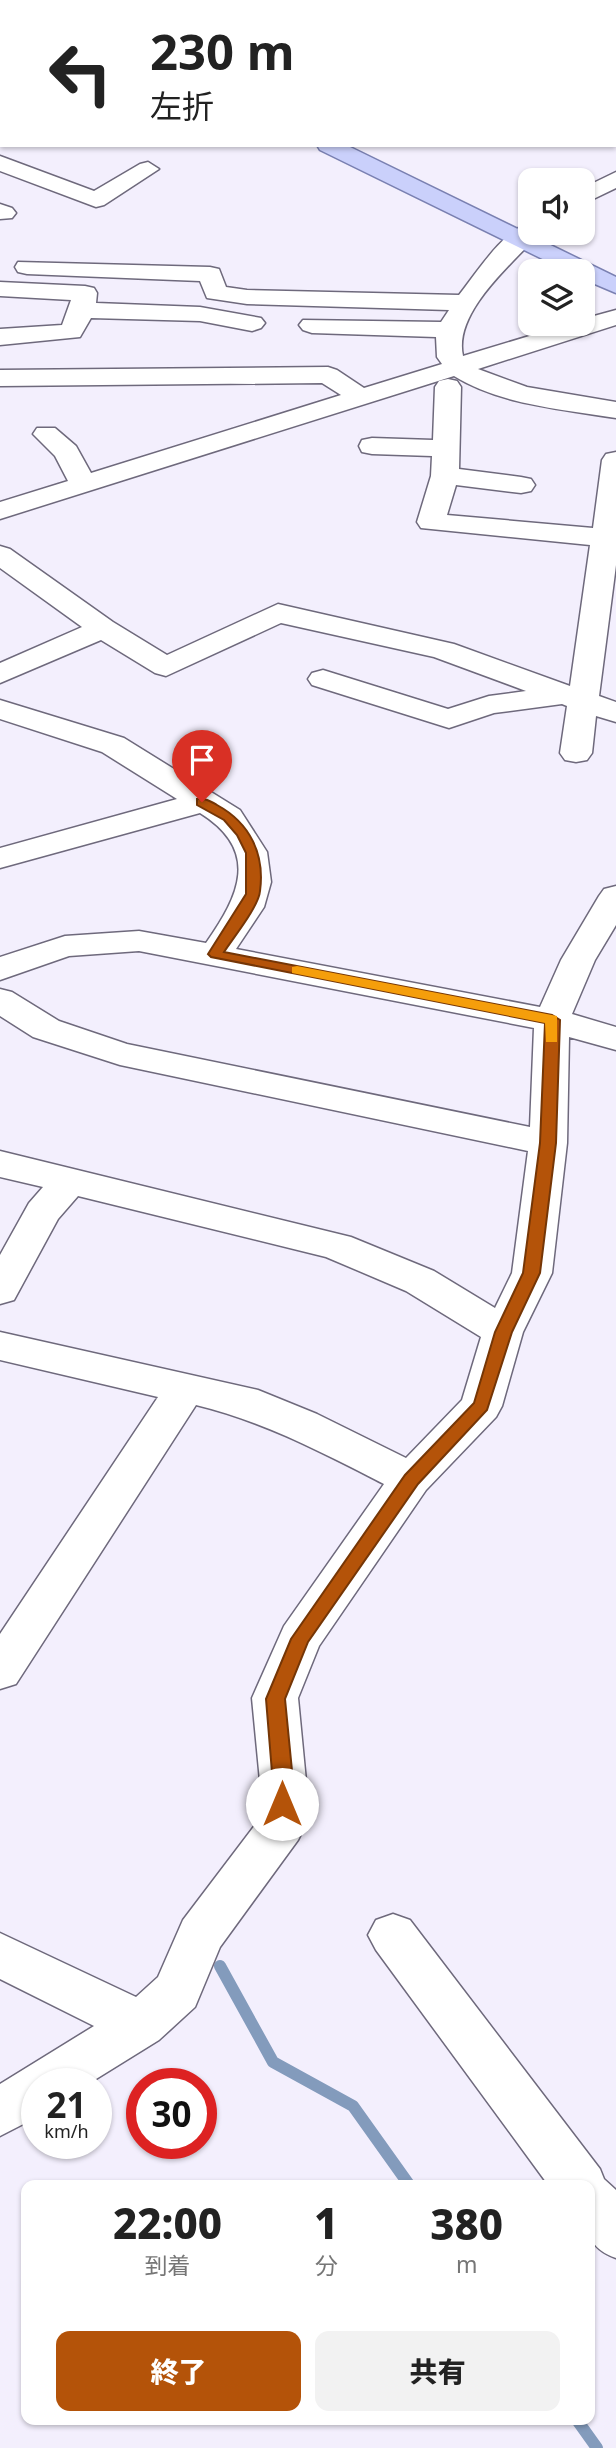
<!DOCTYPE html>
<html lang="ja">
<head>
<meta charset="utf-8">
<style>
  body { margin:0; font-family:"Noto Sans","Noto Sans JP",sans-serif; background:#f2f2f2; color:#222; height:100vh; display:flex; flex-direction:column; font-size:26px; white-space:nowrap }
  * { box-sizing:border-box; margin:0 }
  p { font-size:23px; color:#767676 }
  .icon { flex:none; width:38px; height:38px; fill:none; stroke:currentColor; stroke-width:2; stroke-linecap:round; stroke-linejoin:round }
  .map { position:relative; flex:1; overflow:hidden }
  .drawer { position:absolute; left:21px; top:2180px; width:574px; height:245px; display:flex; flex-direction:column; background:#fff; border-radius:14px; box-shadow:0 2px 5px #0004 }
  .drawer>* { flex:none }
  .banner { position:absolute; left:0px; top:0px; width:616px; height:147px; box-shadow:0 2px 5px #0004; background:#fff; color:#222; overflow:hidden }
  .buttons { position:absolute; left:518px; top:168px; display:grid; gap:14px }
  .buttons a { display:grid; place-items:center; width:77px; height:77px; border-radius:14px; background:#fff; box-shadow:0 2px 5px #0004; font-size:35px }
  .speed { position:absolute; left:21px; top:2068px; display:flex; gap:14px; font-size:35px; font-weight:700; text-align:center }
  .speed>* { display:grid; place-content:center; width:91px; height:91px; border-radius:50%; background:#fff; box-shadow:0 2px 5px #0004; line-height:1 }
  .speed small { font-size:18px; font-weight:400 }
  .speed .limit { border:10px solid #d22; background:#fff; color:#111 }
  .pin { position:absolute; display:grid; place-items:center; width:60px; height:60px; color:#fff; margin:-72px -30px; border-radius:50% 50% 50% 0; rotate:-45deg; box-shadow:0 0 7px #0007 }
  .pin .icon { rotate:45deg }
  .me { position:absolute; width:77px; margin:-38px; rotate:0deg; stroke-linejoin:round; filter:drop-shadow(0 0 5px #0008) }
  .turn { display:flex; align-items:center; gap:24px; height:147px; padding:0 35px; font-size:32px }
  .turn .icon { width:91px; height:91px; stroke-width:2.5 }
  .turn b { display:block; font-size:49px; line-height:60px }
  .eta { display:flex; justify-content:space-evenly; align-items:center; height:119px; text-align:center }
  .eta b { font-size:42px; font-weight:800; line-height:49px }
  .button { display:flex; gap:14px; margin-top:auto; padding:14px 35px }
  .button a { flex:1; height:80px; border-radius:14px; background:#b45309; color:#fff; font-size:28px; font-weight:800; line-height:80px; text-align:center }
  .button a+a { background:#f2f2f2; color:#222 }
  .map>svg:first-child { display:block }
</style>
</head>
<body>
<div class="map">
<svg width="616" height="2448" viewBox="0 0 616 2448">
  <rect width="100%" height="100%" fill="#f3effd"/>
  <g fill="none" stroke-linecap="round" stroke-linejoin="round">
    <!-- stream -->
    <g stroke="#839bbc" stroke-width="12">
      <polyline points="220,1966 273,2062 353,2106 410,2186"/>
      <polyline points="577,2420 597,2448"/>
    </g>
    <!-- minor casing -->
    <g stroke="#6e697c" stroke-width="3">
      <g id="minor">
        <polygon points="196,0 222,0 223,2 197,2"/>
        <polygon points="246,0 268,0 245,2"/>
        <polygon points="412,0 440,0 441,2 413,2"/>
        <polygon points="525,0 552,0 524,2"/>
        <polygon points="562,0 584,0 585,2 563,2"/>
        <rect x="614" y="70" width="2" height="13"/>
        <rect x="0" y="111" width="2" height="14"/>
        <rect x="614" y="111" width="2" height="14"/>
        <polygon points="0,156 94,191 140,164 148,162 159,169 104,205 96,207 0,171"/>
        <polygon points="616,172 616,188 583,204 583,188"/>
        <polygon points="0,204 12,208 16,213 12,218 0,219"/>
        <path d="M530,223V233H540C513,263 453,312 463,356L569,324H583V319L616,310V325L478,369L527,387L616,402V418C562,409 501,405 454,376L0,519V502L68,481L55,456L33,434L37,428H55L76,446L91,473L341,395L322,383L0,386V370L328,367L337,370L364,388L442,364L437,357L436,337L312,333L303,330L299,325L303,320L441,322L449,310L247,304L207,298L200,281L27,274L18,272L15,267L18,262L210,267L219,269L226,287L247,290L459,295C475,275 504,229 530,223Z"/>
        <polygon points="0,282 85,286 94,288 97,293 96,303 200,307 261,318 265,323 261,328 252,331 200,321 91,318 80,337 0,345 0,329 62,325 71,300 0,296"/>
        <polygon points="448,379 457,381 461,387 459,469 521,477 531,479 535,485 531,491 521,493 456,485 447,515 593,528 602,460 606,454 616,452 616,565 599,696 616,702 616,722 596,716 592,753 587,760 576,762 565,760 560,753 567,706 562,704 494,713 449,728 312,685 308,679 312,673 323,670 448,709 489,696 526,691 434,657 281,623 166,676 155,673 101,640 0,683 0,663 82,627 0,568 0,546 10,549 113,622 167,655 278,604 454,644 570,686 590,545 421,528 417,522 431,476 432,456 372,454 362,452 359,446 362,440 372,438 433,440 435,387 439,381"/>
        <path d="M0,700L124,738L240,810L267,852L271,882L264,907L236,949L540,1007L561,960L599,896L604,889L616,886V925L595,960L572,1014L616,1027V1050L569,1037L567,1143L552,1273L523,1332L502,1406L496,1417L426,1490L319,1646L298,1698L306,1781L305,1826L298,1840L220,1947L195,2007L159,2040L88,2084H37V2117L0,2136V2084L94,2026L0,1979V1933L136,1997L158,1977L183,1920L258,1821L260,1781L252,1698L284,1626L384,1484C323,1453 263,1421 196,1405L16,1684L0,1689V1634L158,1397L0,1360V1332L258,1390L317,1414L406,1458L462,1400L481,1337L406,1291L326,1257L78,1196L58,1219L14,1300L0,1304V1255L29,1203L43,1187L0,1177V1151L351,1237L434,1271L495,1308L512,1273L528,1151L120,1065L33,1037L0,1016V989L12,992L59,1021L127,1044L530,1127L534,1028L139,951L69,956L0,980V957L65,936L139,931L206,943C239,896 261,851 200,813L0,868V848L177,799L102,752L0,719Z"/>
        <path d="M393,1914L410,1920L600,2169L604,2179L616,2190V2258C578,2244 590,2221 590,2186H549L376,1950L368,1935L376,1920Z"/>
      </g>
    </g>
    <!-- major casing -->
    <g stroke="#7a80b1" stroke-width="3">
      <g id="major">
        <polygon points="18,0 41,0 42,2 19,2"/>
        <polygon points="0,1 5,2 2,2 2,13"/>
        <polygon points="317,145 346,145 616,277 616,293 583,279 583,271 567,271 320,150"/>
      </g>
    </g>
    <!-- minor -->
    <use href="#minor" fill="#fff" fill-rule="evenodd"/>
    <!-- major -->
    <use href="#major" fill="#cad0fb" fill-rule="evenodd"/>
  </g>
  <!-- route -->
  <path fill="#b45309" stroke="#753606" stroke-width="2" d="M197,799C205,798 210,801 217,805C250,823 265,854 260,891C259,906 233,938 224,952L552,1015L560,1020L556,1143L540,1273L512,1332L487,1410L418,1484L308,1642L285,1699L293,1781L289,1809H275L266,1699L291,1639L405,1475L474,1403L495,1332L523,1273L540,1143L545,1023L211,957L208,954L246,894V853L237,835L224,820L197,805Z"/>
  <!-- slow -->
  <polygon fill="#f59e0b" points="297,966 557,1016 557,1042 546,1042 545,1023 292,973 292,967"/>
</svg>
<div class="buttons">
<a><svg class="icon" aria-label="sound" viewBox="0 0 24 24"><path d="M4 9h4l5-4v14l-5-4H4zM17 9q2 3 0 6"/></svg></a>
<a><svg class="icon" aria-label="layers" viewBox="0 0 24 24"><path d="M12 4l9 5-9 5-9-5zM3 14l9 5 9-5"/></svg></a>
</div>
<div class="speed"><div>21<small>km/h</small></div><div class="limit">30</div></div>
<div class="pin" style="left:202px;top:802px;background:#d93025"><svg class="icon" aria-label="arrive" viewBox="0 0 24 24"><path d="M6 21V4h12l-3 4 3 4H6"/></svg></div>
<svg class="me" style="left:282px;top:1804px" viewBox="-20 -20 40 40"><circle r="19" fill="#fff"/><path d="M0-13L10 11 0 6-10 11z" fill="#b45309"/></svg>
<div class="banner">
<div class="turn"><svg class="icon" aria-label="left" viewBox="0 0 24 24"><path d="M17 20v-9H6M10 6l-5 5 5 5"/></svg><div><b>230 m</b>左折</div></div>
</div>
<section class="drawer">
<div class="eta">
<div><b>22:00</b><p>到着</p></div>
<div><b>1</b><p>分</p></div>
<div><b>380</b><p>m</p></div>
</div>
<div class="button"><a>終了</a><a>共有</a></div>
</section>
</div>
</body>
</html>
